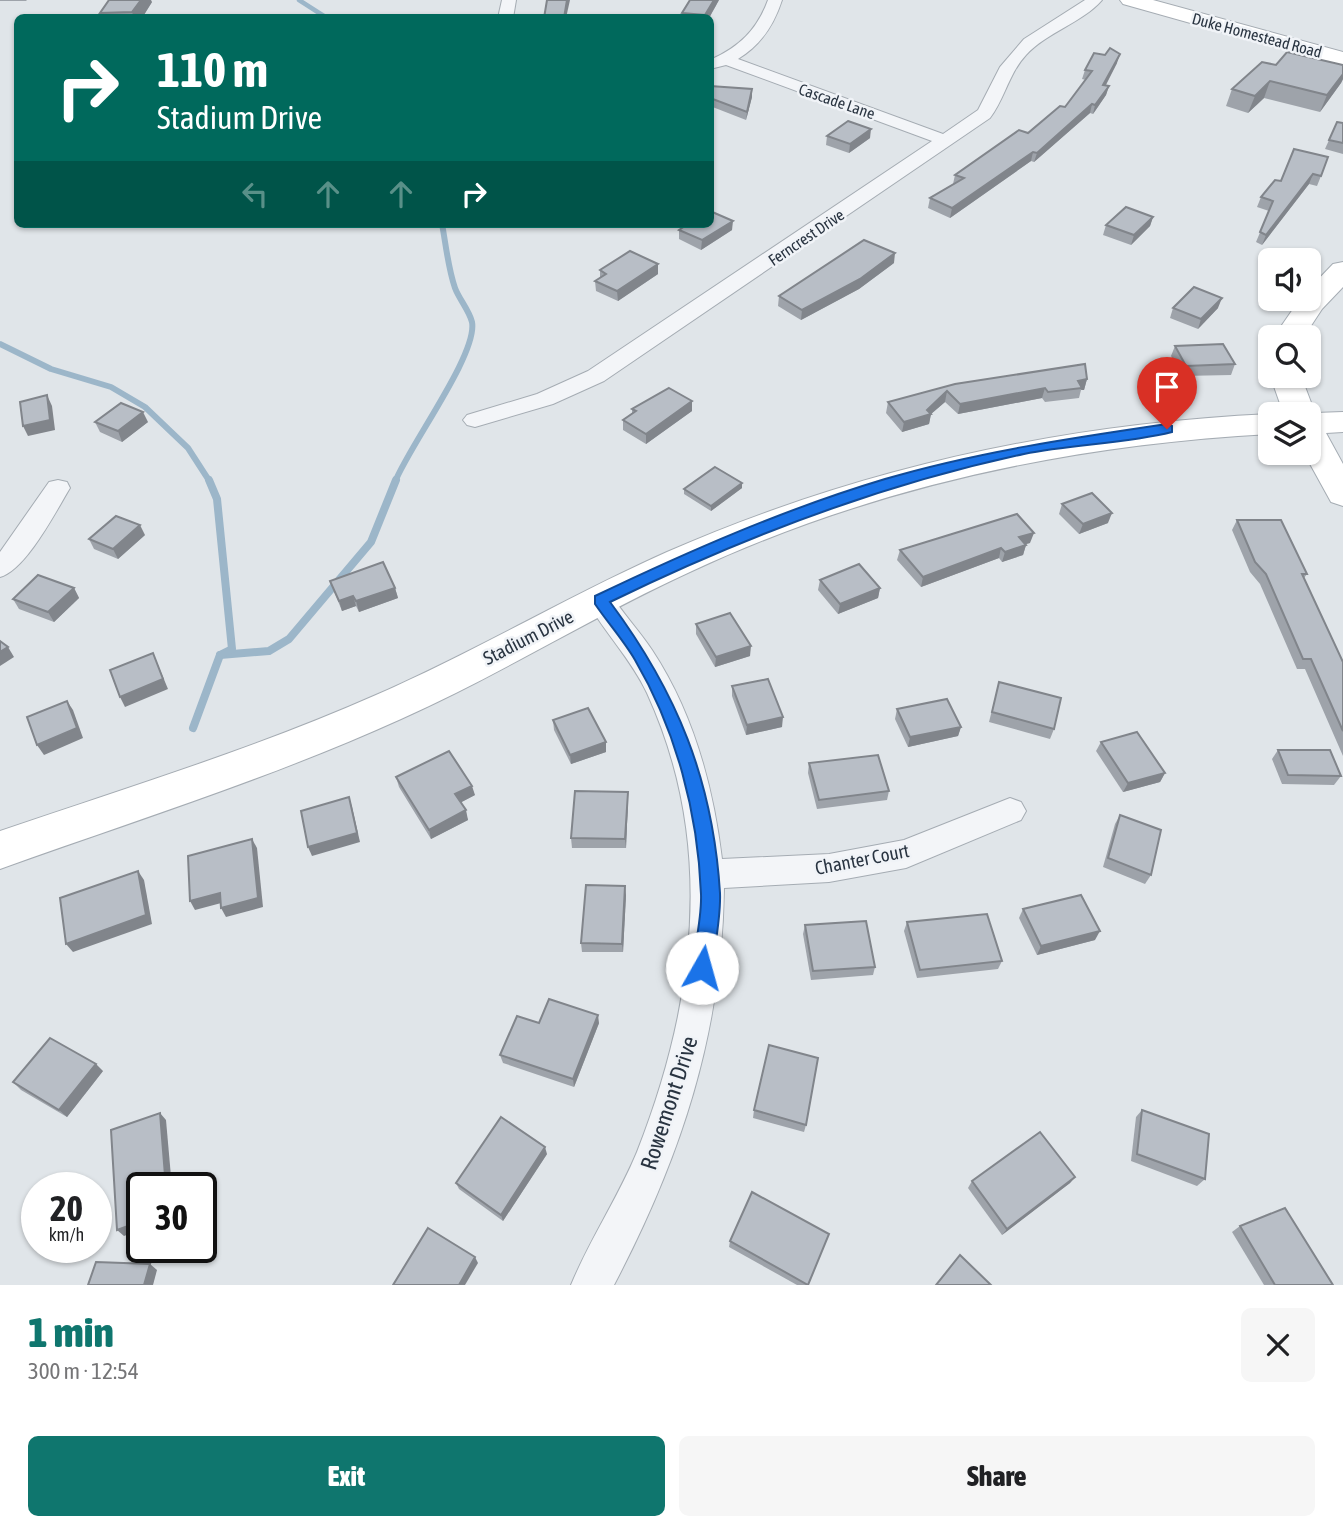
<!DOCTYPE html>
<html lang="en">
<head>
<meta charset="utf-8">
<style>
  body { margin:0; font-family:"Asap Condensed",sans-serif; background:#f6f6f6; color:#202124; height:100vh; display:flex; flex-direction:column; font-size:26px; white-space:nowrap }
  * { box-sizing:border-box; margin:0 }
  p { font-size:23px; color:#757577 }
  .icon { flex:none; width:38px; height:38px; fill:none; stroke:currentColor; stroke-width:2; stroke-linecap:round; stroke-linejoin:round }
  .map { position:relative; height:1285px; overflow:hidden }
  .panel { display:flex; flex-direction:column; background:#fff; flex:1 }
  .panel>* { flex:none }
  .top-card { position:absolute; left:14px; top:14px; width:700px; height:214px; border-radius:10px; box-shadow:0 2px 5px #0004; background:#00695c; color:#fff; overflow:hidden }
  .fabs { position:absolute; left:1258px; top:248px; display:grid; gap:14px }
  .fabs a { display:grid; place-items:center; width:63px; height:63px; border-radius:10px; background:#fff; box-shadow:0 2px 5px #0004; font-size:35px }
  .speed { position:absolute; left:21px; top:1172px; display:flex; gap:14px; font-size:35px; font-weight:700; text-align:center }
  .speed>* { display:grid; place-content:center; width:91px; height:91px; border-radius:50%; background:#fff; box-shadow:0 2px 5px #0004; line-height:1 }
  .speed small { font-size:18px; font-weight:400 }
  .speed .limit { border:4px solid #111; border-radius:10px; background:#fff; color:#111 }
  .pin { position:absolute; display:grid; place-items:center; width:60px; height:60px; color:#fff; margin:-72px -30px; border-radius:50% 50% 50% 0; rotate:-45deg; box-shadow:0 0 7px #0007 }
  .pin .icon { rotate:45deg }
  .me { position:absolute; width:77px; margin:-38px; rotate:7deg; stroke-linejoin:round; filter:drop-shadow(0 0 5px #0008) }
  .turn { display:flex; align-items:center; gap:24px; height:147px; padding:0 28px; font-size:32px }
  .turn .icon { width:91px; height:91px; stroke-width:2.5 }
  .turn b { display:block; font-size:49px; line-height:60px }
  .lanes { display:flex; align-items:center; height:66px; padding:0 28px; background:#0003; justify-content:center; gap:35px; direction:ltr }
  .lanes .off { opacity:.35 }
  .round { display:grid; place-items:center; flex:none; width:74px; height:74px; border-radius:10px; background:#f6f6f6 }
  .head { display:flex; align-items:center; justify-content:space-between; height:119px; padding:0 28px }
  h1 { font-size:42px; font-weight:800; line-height:52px; color:#0f766e }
  .cta { display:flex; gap:14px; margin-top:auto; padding:14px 28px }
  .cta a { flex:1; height:80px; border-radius:10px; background:#0f766e; color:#fff; font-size:28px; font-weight:800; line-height:80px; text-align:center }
  .cta a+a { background:#f6f6f6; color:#202124 }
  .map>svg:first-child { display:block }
</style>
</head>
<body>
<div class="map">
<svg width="1343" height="1285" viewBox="0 0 1343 1285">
  <rect width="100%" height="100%" fill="#e0e5e9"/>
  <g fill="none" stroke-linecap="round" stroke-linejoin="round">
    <!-- stream-far2 -->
    <polyline stroke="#9cb6c9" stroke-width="4.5" points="299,0 327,18"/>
    <!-- stream-far1 -->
    <g stroke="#9cb6c9" stroke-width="6">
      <polyline points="0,344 51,369 111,387 145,407 188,448 210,482"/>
      <path d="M395,482C409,446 478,354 472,322C469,310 459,299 455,288C448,268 446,245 442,224"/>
    </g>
    <!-- stream -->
    <g stroke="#9cb6c9" stroke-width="8">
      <polyline points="220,655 269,651 289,639 371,542 396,480"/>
      <polyline points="193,728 220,655 232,649 217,499 209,480"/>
    </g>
    <!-- street casing -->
    <g stroke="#a5acb3" stroke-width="2">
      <g id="street">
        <polygon points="502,0 516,0 513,18 498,18"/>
        <path d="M768,0H782C774,25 761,45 738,59L943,134L978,110L1000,67L1024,39L1085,0H1102C1082,23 1047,32 1026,55C1009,73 1005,98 990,118L604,381L553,404L475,427L467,425L463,420L467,415L537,394L588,371L932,141L726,65L710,69V60C739,47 757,30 768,0Z"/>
        <path d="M58,480L67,482L70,488C56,511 26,570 0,577V552L49,482Z"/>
        <path d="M600,590L610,593C622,613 639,630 652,650C693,712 713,785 722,859L829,854L904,840L1010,798L1021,802L1026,811L1021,820L906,868L829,882L724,888C722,1033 681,1157 614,1285H571C590,1239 618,1198 637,1152C696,1002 716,843 647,693C631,659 605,633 586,600L590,593Z"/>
      </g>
    </g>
    <!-- secondary casing -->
    <g stroke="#a5acb3" stroke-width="2">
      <g id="secondary">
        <polygon points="1120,0 1153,0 1343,52 1343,66 1123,4"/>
        <polygon points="1343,262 1343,287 1322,309 1303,338 1273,338 1300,299 1309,299 1309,289 1333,264"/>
        <polygon points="1270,375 1301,376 1315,413 1343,412 1343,432 1326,433 1343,464 1343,506 1331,502 1304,453 1309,453 1309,415 1284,415"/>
        <path d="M1270,414L1274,415H1270V434C1069,445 875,486 692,571C593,616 500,675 401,719C271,778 134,821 0,869V831C126,788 254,749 376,695C475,652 568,596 667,552C859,468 1061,424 1270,414Z"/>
      </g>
    </g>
    <!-- street -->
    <use href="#street" fill="#f3f5f8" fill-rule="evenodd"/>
    <!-- secondary -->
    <use href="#secondary" fill="#fff" fill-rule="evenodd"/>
  </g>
  <!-- wall -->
  <g fill="#9ea3aa">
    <polygon points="0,0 27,0 26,1 0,1"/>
    <polygon points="719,0 709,18 682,18 682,13"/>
    <polygon points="152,2 142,18 102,18 100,13"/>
    <polygon points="1117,63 1106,85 1109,86 1106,95 1093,114 1090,113 1034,162 1031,161 950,218 928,208 930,198 953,184 955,175 1028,133 1065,107 1086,80 1082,79 1085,70"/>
    <polygon points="1276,65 1343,65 1343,79 1341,83 1320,112 1264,98 1248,113 1226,106 1232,89"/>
    <polygon points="710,86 752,89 752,97 746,120 710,106"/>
    <polygon points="1337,122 1343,123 1343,154 1325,149"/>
    <polygon points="827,136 870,138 849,153 826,145"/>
    <polygon points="1294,149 1321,176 1317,186 1309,184 1262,245 1256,242 1269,211 1257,207 1261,197 1281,181"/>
    <polygon points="1153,217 1150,226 1131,245 1103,235 1106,225"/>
    <polygon points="679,230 732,230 701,250 679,239"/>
    <polygon points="894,263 859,289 801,320 778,306 779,296"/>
    <polygon points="600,270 658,274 618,301 596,291 595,281 600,278"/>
    <polygon points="1173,308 1218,308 1198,329 1170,318"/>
    <polygon points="1175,346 1235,364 1231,375 1182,376 1171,356"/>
    <polygon points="1087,379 1084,390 1081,390 1079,398 1045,402 1042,398 958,414 945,402 931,414 929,424 902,432 886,413 888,402 955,384"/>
    <polygon points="632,409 692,411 646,444 623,430 623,420 632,413"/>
    <polygon points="95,422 148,422 122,442 100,432"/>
    <polygon points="742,483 742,488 711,511 684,494 684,489"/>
    <polygon points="1062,504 1108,523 1079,534 1059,514"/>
    <polygon points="1237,520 1307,574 1304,578 1343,662 1343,756 1305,669 1297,669 1260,584 1250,572 1232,530"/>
    <polygon points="145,535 118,559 94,549 89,539"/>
    <polygon points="1030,543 1025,544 1026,545 1023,555 1002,562 999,558 921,587 897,560 900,550"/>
    <polygon points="820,580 880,588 878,598 838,614 818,590"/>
    <polygon points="330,581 395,588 398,598 359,612 356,606 342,611"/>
    <polygon points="74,588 79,598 54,622 19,609 13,599"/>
    <polygon points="696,624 750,656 715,667 696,634"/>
    <polygon points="999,682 1054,729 1050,739 989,722"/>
    <polygon points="732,686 782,727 746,735 732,696"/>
    <polygon points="897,709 961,727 958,736 908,747 895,719"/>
    <polygon points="553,720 606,752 571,764 554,730"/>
    <polygon points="1101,742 1165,773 1160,782 1123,792 1096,751"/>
    <polygon points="1278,750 1341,776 1334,785 1282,784 1272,759"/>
    <polygon points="809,763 889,791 887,800 817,809 808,773"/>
    <polygon points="396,777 475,795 461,802 468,820 431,839 399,787"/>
    <polygon points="628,801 626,848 572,848 571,838"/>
    <polygon points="1120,815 1151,875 1145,884 1103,867 1115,824"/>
    <polygon points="626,895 623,952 582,952 581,943"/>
    <polygon points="1023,909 1095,940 1037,955 1019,918"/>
    <polygon points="907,922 1002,961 998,969 917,978 904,931"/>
    <polygon points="805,925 875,967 873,975 811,980 803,934"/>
    <polygon points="539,1023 599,1023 574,1087 503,1063 500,1055"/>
    <polygon points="103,1071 67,1117 21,1090 13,1082"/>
    <polygon points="754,1110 806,1125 804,1132 753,1118"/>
    <polygon points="1142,1110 1205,1179 1197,1186 1131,1161 1136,1117"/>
    <polygon points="547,1154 503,1221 459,1189 456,1183"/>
    <polygon points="1075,1177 1070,1183 1002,1235 968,1188 972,1181"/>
    <polygon points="1240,1226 1333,1285 1264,1285 1232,1232"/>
    <polygon points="730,1241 809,1285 797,1285 729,1247"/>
  </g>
  <!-- shaded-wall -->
  <g fill="#81858b">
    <polygon points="141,0 151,0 152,2 142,18 134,18 132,12"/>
    <polygon points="567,0 570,0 566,18 564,18"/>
    <polygon points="714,0 719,0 709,18 705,18 705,15"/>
    <polygon points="1120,54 1117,63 1101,94 1103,85"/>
    <polygon points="1343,74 1343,79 1341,83 1320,112 1327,95"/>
    <polygon points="1270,81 1264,98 1248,113 1255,96"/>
    <polygon points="1109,86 1106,95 1093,114 1095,105"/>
    <polygon points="752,89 752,97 746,120 747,112"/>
    <polygon points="1092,104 1090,113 1034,162 1037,153"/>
    <polygon points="871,129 870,138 849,153 850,144"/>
    <polygon points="1033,152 1031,161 950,218 952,208"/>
    <polygon points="1313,174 1309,184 1262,245 1266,235"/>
    <polygon points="1153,217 1150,226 1131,245 1134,235"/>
    <polygon points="733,221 732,230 701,250 702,240"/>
    <polygon points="895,253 894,263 859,289 801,320 802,310"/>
    <polygon points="658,264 658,274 618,301 617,291"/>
    <polygon points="1222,298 1218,308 1198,329 1201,319"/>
    <polygon points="1087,379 1084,390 1081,390 1082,388 1078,381"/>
    <polygon points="1045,388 1042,398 958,414 960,404"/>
    <polygon points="947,391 945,402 931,414 929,424 902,432 904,422 927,410"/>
    <polygon points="47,395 52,406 55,430 28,436 23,426"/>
    <polygon points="692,401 692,411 646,444 646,434"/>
    <polygon points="143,412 148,422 122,442 118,431"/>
    <polygon points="742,483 742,488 711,511 711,506"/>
    <polygon points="1112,513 1108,523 1079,534 1083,524"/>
    <polygon points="140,525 145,535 118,559 113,549"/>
    <polygon points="1034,533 1030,543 1016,547 1019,537"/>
    <polygon points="1026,545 1023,555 1002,562 1005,552"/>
    <polygon points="1001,548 999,558 921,587 923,577"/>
    <polygon points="74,588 79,598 54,622 48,612"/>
    <polygon points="395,588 398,598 359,612 356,601"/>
    <polygon points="880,588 878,598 838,614 840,604"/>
    <polygon points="353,596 356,606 342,611 339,601"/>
    <polygon points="751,646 750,656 715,667 716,657"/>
    <polygon points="8,647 14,657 0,666 0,652"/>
    <polygon points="153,653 168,689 125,707 120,697"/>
    <polygon points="67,701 73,710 83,738 44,755 37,745"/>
    <polygon points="783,717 782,727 746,735 747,725"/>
    <polygon points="961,727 958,736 908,747 910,737"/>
    <polygon points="606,742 606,752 571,764 570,755"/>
    <polygon points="1165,773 1160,782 1123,792 1128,783"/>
    <polygon points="472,786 475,795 458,804 455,794"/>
    <polygon points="628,792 628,801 626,848 625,839"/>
    <polygon points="349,797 352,807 360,842 312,856 308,847"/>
    <polygon points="466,810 468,820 431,839 429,830"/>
    <polygon points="252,839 257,848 263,907 226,917 221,908"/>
    <polygon points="138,871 144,880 152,924 73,952 66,944"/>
    <polygon points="625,886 626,895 623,952 622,944"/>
    <polygon points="220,893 225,902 195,910 190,901"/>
    <polygon points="1100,931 1095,940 1037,955 1041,946"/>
    <polygon points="598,1015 599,1023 574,1087 573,1079"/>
    <polygon points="96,1064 103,1071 67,1117 59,1110"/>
    <polygon points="160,1113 166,1120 172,1188 166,1188"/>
    <polygon points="545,1147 547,1154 503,1221 501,1215"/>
    <polygon points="1075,1177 1070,1183 1002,1235 1007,1229"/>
    <polygon points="142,1221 142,1229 124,1236 117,1230"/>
    <polygon points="475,1257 478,1263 465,1285 459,1285"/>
    <polygon points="150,1264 157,1270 153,1285 144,1285"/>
  </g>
  <!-- building -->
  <g fill="#b8bec6" stroke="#81858b" stroke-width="2">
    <polygon points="109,0 141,0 132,12 100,13"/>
    <polygon points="547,0 567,0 564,18 544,18"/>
    <polygon points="690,0 714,0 705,15 682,13"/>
    <polygon points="1110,48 1120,54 1103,85 1109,86 1095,105 1092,104 1037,153 1033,152 952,208 930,198 964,178 955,175 1019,130 1028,133 1060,106 1065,107 1092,71 1085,70 1094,53 1105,55"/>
    <polygon points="1287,52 1343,65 1343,74 1327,95 1270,81 1255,96 1232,89 1262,62 1276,65"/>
    <polygon points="710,86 752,89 747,112 710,98"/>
    <polygon points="848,121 871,129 850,144 827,136"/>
    <polygon points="1337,122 1343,123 1343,143 1329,140"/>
    <polygon points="1294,149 1328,157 1321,176 1313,174 1266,235 1260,232 1273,201 1261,197 1275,180 1281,181"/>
    <polygon points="1126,207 1153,217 1134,235 1106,225"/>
    <polygon points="710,211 733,221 702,240 679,230 688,224 710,224"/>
    <polygon points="864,240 895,253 860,279 802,310 779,296"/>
    <polygon points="630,251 658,264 617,291 595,281 606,274 600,270"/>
    <polygon points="1194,287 1222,298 1201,319 1173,308"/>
    <polygon points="1223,344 1235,364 1186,366 1175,346"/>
    <polygon points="1085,364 1087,379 1078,381 1082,388 1048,392 1045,388 960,404 947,391 927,410 931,414 904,422 888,402 955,384"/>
    <polygon points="669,388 692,401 646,434 623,420 636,411 632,409"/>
    <polygon points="47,395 50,420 23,426 20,402"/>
    <polygon points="121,403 143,412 118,431 95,422"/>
    <polygon points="715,467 742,483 711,506 684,489"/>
    <polygon points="1092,493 1112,513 1083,524 1062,504"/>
    <polygon points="1017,514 1034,533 1019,537 1026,545 1005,552 1001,548 923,577 900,550"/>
    <polygon points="116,516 140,525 113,549 89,539"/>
    <polygon points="1237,520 1281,520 1307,574 1302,574 1343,662 1343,731 1311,659 1303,659 1266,574 1255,562"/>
    <polygon points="383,562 395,588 356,601 353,596 339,601 330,581"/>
    <polygon points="859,564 880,588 840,604 820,580"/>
    <polygon points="38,575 74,588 48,612 13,599"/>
    <polygon points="730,613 751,646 716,657 696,624"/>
    <polygon points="0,641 8,647 0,652"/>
    <polygon points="153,653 163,679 120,697 110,670"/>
    <polygon points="768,679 783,717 747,725 732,686"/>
    <polygon points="999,682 1061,698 1054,729 992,712"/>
    <polygon points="947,699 961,727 910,737 897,709"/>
    <polygon points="67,701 77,728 37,745 27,717"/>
    <polygon points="588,708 606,742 570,755 553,720"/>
    <polygon points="1137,732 1165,773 1128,783 1101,742"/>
    <polygon points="1278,750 1330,750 1341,776 1288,775"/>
    <polygon points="449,751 472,786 455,794 466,810 429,830 396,777"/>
    <polygon points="878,755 889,791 819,800 809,763"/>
    <polygon points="575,791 628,792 625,839 571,838"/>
    <polygon points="349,797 357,833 308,847 301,811"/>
    <polygon points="1120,815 1161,830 1151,875 1108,858"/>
    <polygon points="252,839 258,898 221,908 220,893 190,901 188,856"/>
    <polygon points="138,871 146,915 66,944 60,898"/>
    <polygon points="586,885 625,886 622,944 581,943"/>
    <polygon points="1081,895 1100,931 1041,946 1023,909"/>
    <polygon points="987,914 1002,961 920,970 907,922"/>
    <polygon points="866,921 875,967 813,971 805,925"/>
    <polygon points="549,999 598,1015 573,1079 500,1055 517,1016 539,1023"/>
    <polygon points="50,1038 96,1064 59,1110 13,1082"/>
    <polygon points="769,1045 818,1058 806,1125 754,1110"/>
    <polygon points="1142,1110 1209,1134 1205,1179 1137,1154"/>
    <polygon points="160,1113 166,1188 142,1188 142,1221 117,1230 111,1130"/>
    <polygon points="501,1117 545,1147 501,1215 456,1183"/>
    <polygon points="1040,1132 1075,1177 1007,1229 972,1181"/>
    <polygon points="752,1192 829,1234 808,1285 730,1241"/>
    <polygon points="1285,1208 1333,1285 1275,1285 1240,1226"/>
    <polygon points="428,1228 475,1257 459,1285 393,1285"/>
    <polygon points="960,1255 991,1285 936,1285"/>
    <polygon points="96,1262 150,1264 144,1285 88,1285"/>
  </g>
  <!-- route -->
  <path fill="#1a73e8" stroke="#114b97" stroke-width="2" d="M1167,424L1172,426V432C1124,444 1073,444 1024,454C879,485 743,537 610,602C677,692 713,780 720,893C721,917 715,944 712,968L709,974L702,977L695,974L692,968C695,944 702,918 701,894C698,813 676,730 635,660C624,641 608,623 595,604V596C689,551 785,509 885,479C977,452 1072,438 1167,424Z"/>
  <g text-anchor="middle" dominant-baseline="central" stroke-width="5" stroke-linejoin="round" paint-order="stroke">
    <!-- far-street labels -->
    <g font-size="16" fill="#293441" stroke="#f0f3f7">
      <text transform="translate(1257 35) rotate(15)">Duke Homestead Road</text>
      <text transform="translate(837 101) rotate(19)">Cascade Lane</text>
      <text transform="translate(806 237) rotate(-34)">Ferncrest Drive</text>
    </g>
    <!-- street labels -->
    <g font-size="19" fill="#293441" stroke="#f0f3f7">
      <text transform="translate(528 637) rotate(-27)">Stadium Drive</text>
      <text transform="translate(862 859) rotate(-11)">Chanter Court</text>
    </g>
    <!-- near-street labels -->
    <g font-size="23" fill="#293441" stroke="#f0f3f7">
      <text transform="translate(669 1103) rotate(-72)">Rowemont Drive</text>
    </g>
  </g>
</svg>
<div class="fabs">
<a><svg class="icon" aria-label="sound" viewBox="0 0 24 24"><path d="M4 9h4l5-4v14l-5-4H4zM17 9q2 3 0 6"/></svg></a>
<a><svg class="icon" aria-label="search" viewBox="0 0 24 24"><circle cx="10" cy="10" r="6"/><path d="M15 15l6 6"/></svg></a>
<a><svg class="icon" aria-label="layers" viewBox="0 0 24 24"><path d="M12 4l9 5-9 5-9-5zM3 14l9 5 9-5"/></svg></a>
</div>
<div class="speed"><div>20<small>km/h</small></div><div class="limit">30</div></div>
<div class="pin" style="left:1167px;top:429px;background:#d93025"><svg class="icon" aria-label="arrive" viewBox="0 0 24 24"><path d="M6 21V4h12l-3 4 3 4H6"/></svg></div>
<svg class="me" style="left:702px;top:968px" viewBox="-20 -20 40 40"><circle r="19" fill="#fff"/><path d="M0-13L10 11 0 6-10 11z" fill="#1a73e8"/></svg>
<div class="top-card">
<div class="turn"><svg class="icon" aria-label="right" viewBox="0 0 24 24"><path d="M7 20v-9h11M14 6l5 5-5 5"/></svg><div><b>110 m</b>Stadium Drive</div></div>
<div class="lanes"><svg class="icon off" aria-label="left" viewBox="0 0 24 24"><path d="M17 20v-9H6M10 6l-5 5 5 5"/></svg><svg class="icon off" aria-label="ahead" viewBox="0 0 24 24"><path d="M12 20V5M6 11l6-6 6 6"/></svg><svg class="icon off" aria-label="ahead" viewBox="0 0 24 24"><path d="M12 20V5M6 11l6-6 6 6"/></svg><svg class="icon" aria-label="right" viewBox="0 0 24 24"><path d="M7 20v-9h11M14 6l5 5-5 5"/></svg></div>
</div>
</div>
<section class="panel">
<div class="head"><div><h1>1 min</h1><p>300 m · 12:54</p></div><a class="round"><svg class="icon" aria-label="close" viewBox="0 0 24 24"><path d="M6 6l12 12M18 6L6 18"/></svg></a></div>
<div class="cta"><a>Exit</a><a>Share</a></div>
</section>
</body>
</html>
